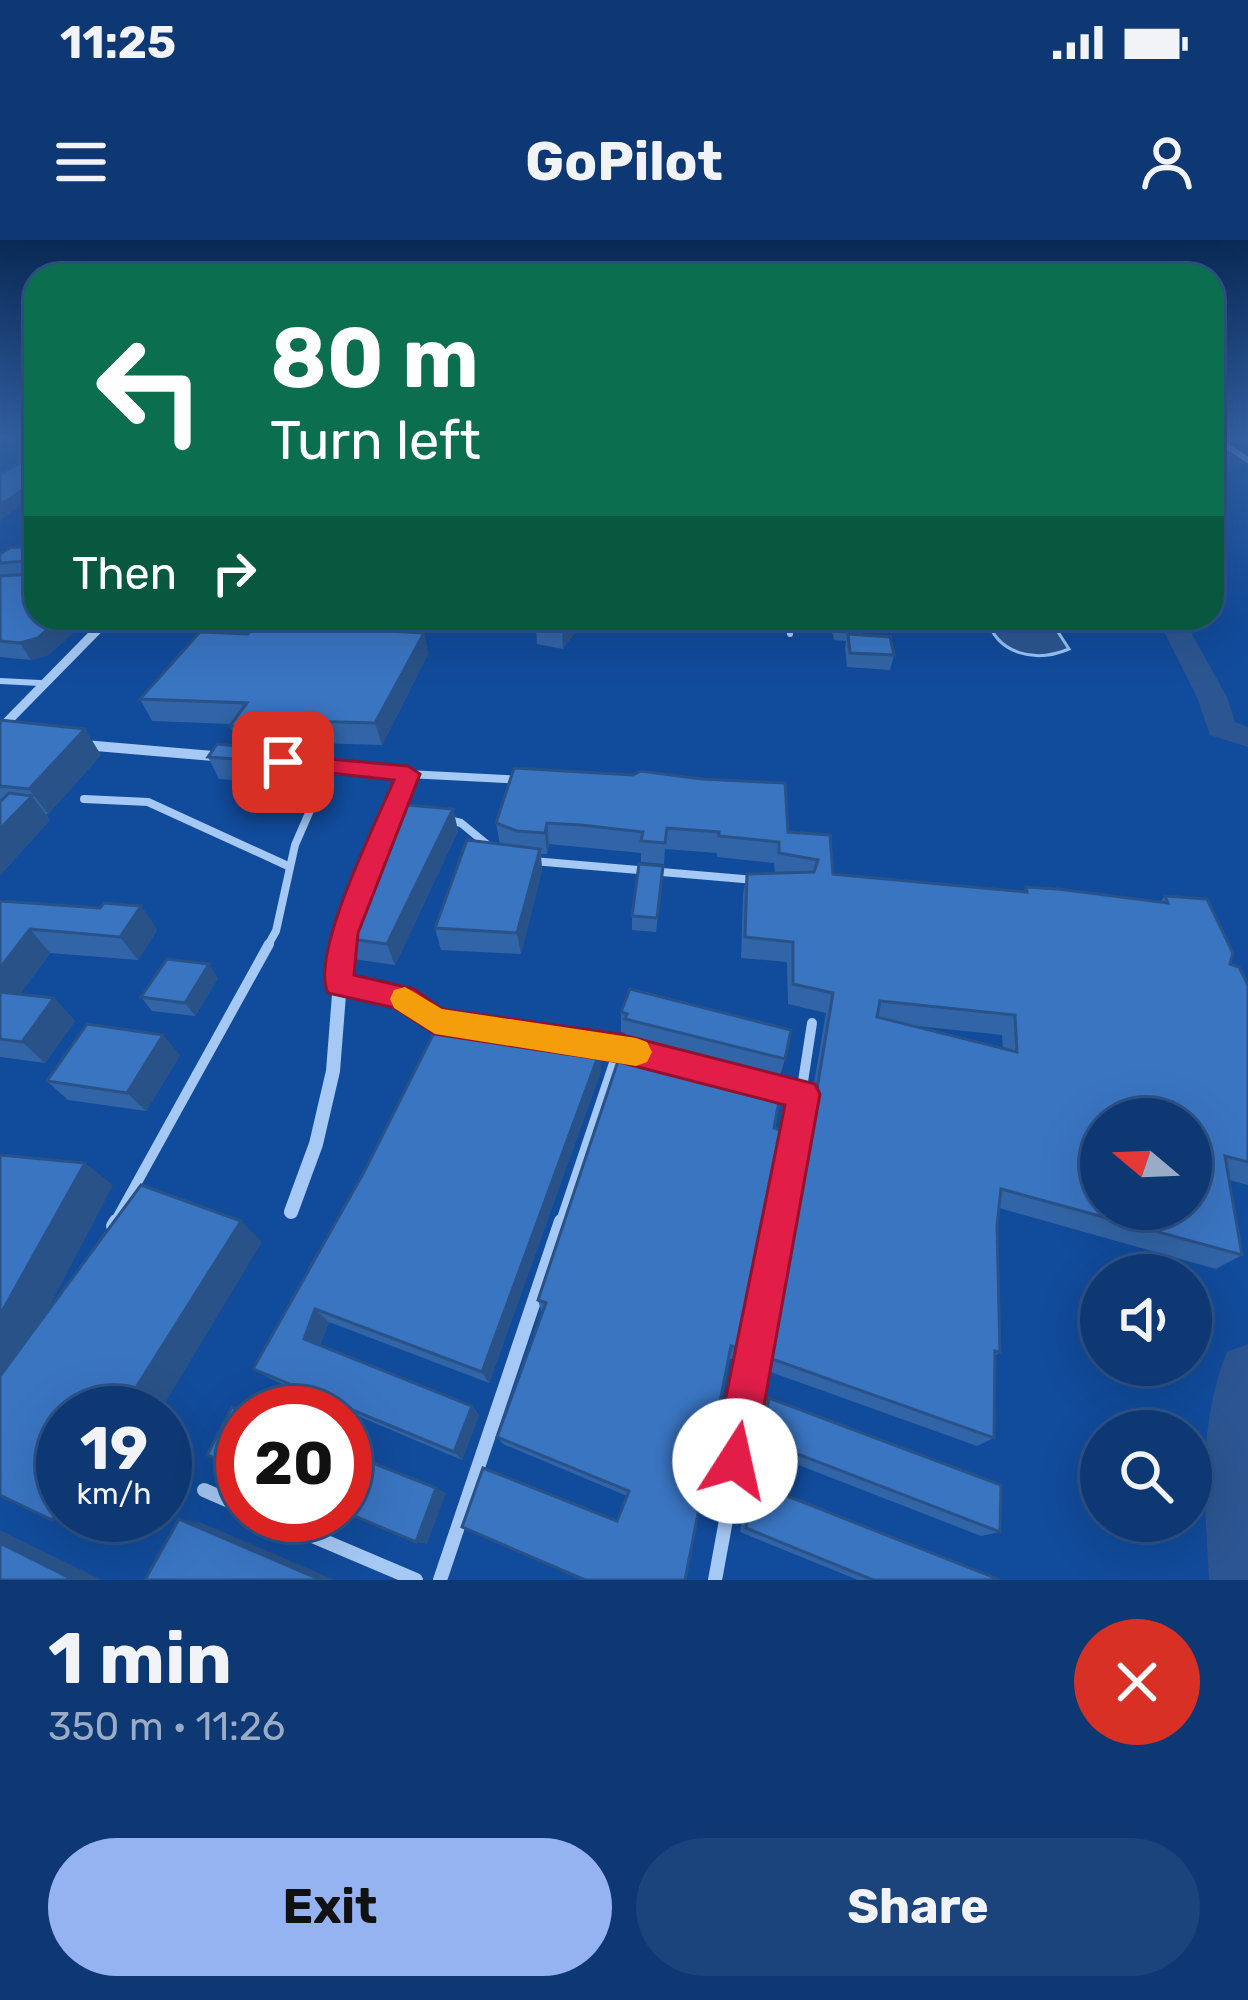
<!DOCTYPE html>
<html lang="en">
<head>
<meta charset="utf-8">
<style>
  body { margin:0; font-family:Rubik,sans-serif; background:#1b437c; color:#f1f3f6; height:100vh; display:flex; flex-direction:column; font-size:45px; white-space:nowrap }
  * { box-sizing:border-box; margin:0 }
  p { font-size:39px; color:#9aacc5 }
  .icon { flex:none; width:66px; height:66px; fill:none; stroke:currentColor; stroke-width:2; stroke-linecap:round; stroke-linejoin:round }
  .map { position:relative; height:1340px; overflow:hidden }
  .panel { display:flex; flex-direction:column; background:#0d3874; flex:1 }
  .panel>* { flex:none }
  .top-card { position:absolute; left:24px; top:24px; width:1200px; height:366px; border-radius:36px; box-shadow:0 12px 48px #0002,0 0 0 3px #2d5286; background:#0b6e4f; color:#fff; overflow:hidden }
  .needle { width:78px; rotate:289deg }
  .tools { position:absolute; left:1080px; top:858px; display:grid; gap:24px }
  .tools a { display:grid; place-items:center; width:132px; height:132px; border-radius:50%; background:#0d3874; box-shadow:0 12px 48px #0002,0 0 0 3px #2d5286; font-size:60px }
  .speed { position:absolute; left:36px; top:1146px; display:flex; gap:24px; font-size:60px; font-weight:700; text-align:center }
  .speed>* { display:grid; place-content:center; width:156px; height:156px; border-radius:50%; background:#0d3874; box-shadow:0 12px 48px #0002,0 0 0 3px #2d5286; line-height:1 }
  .speed small { font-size:30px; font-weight:400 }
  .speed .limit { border:18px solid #d22; background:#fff; color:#111 }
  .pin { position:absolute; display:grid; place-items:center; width:102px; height:102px; color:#fff; margin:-51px; border-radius:24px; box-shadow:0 6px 18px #0006 }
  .me { position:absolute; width:132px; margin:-66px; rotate:10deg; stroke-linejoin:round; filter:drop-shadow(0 0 9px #0008) }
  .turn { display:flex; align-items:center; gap:42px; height:252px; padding:0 48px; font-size:54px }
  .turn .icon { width:156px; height:156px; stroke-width:2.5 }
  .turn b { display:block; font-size:84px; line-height:102px }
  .then { display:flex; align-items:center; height:114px; padding:0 48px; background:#0003; gap:24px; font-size:45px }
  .round { display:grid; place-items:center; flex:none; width:126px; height:126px; border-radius:63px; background:#1b437c }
  .overview { display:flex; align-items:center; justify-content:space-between; height:204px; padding:0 48px }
  h1 { font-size:72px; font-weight:700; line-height:90px }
  .action { display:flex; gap:24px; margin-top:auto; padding:24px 48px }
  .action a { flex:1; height:138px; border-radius:72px; background:#95b2f1; color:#111; font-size:48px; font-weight:700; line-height:138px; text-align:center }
  .action a+a { background:#1b437c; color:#f1f3f6 }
  .status { display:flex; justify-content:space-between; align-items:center; height:84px; padding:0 60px; background:#0d3874; direction:ltr }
  .status svg { height:33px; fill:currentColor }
  header { display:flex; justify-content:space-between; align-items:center; height:156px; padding:0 48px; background:#0d3874; font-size:54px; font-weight:700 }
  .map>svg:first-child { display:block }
</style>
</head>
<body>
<div class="status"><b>11:25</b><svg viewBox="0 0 49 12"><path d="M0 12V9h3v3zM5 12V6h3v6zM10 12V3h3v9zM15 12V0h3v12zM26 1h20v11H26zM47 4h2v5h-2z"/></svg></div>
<header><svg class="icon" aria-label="menu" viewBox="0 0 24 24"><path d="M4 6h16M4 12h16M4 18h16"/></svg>GoPilot<svg class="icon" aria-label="person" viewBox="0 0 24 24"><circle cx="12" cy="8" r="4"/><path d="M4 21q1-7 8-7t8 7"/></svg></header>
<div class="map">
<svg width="1248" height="1340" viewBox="0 0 1248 1340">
  <rect width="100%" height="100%" fill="#114b9b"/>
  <!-- water -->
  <path fill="#2c5691" stroke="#97c2f7" stroke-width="3" d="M987,378H1049L1069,409C1036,423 997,415 987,378Z"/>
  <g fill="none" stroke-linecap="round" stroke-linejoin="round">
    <!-- river -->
    <g fill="#2c5691" fill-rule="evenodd">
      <polygon points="1157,378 1183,378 1227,457 1235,482 1248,487 1248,507 1210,495 1197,457"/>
      <path d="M1248,1104V1340H1209C1205,1263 1197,1186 1227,1112Z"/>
    </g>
    <!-- service-far3 -->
    <g stroke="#a5c8f4" stroke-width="6">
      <polyline points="786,378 790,394"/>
      <polyline points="0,441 40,443"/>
    </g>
    <!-- service-far2 -->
    <g stroke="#a5c8f4" stroke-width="8">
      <polyline points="408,534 522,540"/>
      <polyline points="84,559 148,562 288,626"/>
      <polyline points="449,580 461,583 489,606"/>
      <polyline points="533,621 755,640"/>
      <polyline points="267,707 276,691 295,605 329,527"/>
    </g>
    <!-- service-far1 -->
    <g stroke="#a5c8f4" stroke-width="10">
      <polyline points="339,744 403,758 435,781 450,784"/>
      <polyline points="538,797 622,809"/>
      <polyline points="772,847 803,855"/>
      <polyline points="114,984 269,704"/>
      <polyline points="560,984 619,808"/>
      <polyline points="781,984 812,783"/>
    </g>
    <!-- service -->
    <g stroke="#a5c8f4" stroke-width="14">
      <polyline points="113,986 116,981"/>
      <polyline points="204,1250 243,1267"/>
      <polyline points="263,1275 416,1340"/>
      <polyline points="440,1340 561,981"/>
      <polyline points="715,1340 781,981"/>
    </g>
    <!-- minor-far3 -->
    <polyline stroke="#a5c8f4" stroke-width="6" points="1215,198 1248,220"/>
    <!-- minor-far2 -->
    <polyline stroke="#a5c8f4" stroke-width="9" points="0,489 109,378"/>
    <!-- minor-far1 -->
    <g stroke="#a5c8f4" stroke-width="10">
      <polyline points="84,505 225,517"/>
      <polyline points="275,522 408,534 365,635"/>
      <polyline points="342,707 348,682"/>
    </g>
    <!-- minor -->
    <polyline stroke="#a5c8f4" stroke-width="14" points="291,972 316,904 333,831 343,704"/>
    <!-- tertiary -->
    <polygon fill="#a5c8f4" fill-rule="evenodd" points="36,214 36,222 0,242 0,234"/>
  </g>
  <!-- wall -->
  <g fill="#3265a7" fill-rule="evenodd">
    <polygon points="1228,198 1248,198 1248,203 1236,203"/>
    <polygon points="36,308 36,378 90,378 48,415 31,420 0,417 0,314"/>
    <polygon points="542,378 585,378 563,409 537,404 536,387"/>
    <polygon points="795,378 861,378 863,388 861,395 894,415 890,430 847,427 845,408 846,401 834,400 832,391 796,389"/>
    <polygon points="424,393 428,414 382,505 313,503 306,514 287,512 295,533 288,544 219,539 208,517 240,506 230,486 232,484 152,481 140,459 248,394"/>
    <polygon points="0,480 101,515 48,574 46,574 50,580 0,635"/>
    <path d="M514,528L788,592L833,634L1023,651L1026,647L1160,662L1165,656L1248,745V945L1229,940L1242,1015L1216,1029L999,968L997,986L1000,1112L995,1116L994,1198L977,1206L765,1130L826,773L788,764L787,722L741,718L743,655L747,634L775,633L774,623L717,617V613L665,609L664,624L641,622V613L549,604L547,614H541L542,630L521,714L441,710L435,688L500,604L496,583ZM908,785L1002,795L1003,809Z"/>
    <polygon points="453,569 458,591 395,725 353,719 344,698"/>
    <polygon points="662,641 656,692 632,690 632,676"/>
    <polygon points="0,661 100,668 141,666 157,690 138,720 50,713 20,754 54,758 75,781 45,823 0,817"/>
    <polygon points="218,738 195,776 152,771 141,757"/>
    <polygon points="621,772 785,819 779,839 625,799 625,793 621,792"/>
    <polygon points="180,815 146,871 68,860 47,841"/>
    <polygon points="601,831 489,1143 329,1082 320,1105 472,1166 479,1175 462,1220 271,1139 253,1129 364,932"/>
    <polygon points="774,888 749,1111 744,1122 728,1118 617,1281 627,1256 503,1204 497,1197 542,1074 538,1060"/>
    <polygon points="769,1158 1000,1292 981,1296 755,1208 762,1168"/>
    <polygon points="754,1243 998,1340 858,1340 740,1292 747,1249"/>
  </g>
  <!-- shaded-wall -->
  <g fill="#295288">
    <polygon points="36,241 36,256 0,280 0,265"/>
    <polygon points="61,378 90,378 48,415 31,420 20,403"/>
    <polygon points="571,378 585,378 563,409 562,391"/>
    <polygon points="424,393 428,414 382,505 375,483"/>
    <polygon points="305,481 313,503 306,514 298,492"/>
    <polygon points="85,489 101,515 48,574 29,549"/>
    <polygon points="286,511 295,533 288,544 279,522"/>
    <polygon points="32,556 50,580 0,635 0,589"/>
    <polygon points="453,569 458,591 395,725 387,704"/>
    <polygon points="547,583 549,604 547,614 545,593"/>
    <polygon points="540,609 542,630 521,714 517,693"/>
    <polygon points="141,666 157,690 138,720 120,697"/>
    <polygon points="30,689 50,713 7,772 0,765 0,728"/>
    <polygon points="209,724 218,738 195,776 185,763"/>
    <polygon points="54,758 75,781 45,823 22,802"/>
    <polygon points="163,795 180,815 146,871 127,853"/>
    <polygon points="600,811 601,831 489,1143 482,1132"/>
    <polygon points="85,923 113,945 10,1142 0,1138 0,1075"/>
    <polygon points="241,981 262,1002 159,1173 120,1173"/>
    <polygon points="315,1069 329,1082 318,1110 304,1099"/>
    <polygon points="472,1166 479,1175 462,1220 454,1212"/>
    <polygon points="436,1248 446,1253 427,1304 416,1302"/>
    <polygon points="63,1263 63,1275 97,1275 91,1286 52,1280"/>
    <polygon points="179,1279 202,1283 335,1340 321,1340"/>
    <polygon points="0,1290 102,1340 74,1340 0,1303"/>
  </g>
  <!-- building -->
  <g fill="#3a75c2" stroke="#295288" stroke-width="3" fill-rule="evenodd">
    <polygon points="22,221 36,222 36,241 0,265 0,235"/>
    <polygon points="11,307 36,308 36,378 61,378 38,398 20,403 0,401 0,336 31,334 33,326 26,321 0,323 0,314"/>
    <polygon points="542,378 571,378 562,391 536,387"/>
    <polygon points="826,378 861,378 863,388 837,388 835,378"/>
    <polygon points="256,384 424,393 375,483 305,481 298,492 230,486 247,463 140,459 200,392 248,394"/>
    <polygon points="848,394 890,397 894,415 850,413"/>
    <polygon points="0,480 85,489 29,549 0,546"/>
    <polygon points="217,504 286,511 279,522 208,517"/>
    <path d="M514,528L633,535L641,531L702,539L785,543L788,592L830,595L833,634L1027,652L1026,647L1058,649L1168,663L1165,656L1207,659L1233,713L1230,724L1239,727L1248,745V922L1225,916L1242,1015L1001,949L997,986L1000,1112L995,1111L994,1198L772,1119L833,753L793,744V702L745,697L747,634L814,632L818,620L779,613V602L719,596V592L667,588L665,603L641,601L643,592L581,585L547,583L545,593L517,591L496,583ZM880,761L1015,775L1017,812L877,777ZM1101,879H1191V969H1101Z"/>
    <polygon points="9,553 32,556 0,589 0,562"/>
    <polygon points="396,564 453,569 387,704 344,698 344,682"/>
    <polygon points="467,600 540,609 517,693 435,688"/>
    <polygon points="639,624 663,626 657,678 632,676"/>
    <polygon points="0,661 100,668 104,663 141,666 120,697 30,689 0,728"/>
    <polygon points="167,719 209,724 185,763 141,757"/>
    <polygon points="630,749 791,790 785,819 625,779 627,774 621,772"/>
    <polygon points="0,752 54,758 22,802 0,799"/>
    <polygon points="444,773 600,811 482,1132 315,1069 304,1099 472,1166 454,1212 253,1129 364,932"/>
    <polygon points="87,784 163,795 127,853 47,841"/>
    <polygon points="625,800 783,840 774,888 789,893 749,1111 731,1106 685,1340 585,1340 462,1287 483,1228 617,1281 629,1251 497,1197 546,1063 538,1060"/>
    <polygon points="0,915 85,923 0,1075"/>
    <polygon points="141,945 241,981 120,1173 63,1173 63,1263 52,1280 0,1255 0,1136"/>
    <polygon points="769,1158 1001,1245 1000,1292 761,1200"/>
    <polygon points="232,1167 248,1173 243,1173 243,1230 207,1215"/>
    <polygon points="345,1212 436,1248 416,1302 345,1272"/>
    <polygon points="754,1243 998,1339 998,1340 873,1340 746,1288"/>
    <polygon points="179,1279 321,1340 145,1340"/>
    <polygon points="0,1303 74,1340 0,1340"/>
  </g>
  <!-- sky -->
  <linearGradient id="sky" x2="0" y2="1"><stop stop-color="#092955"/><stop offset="0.51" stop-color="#3261a4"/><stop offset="1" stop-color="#3261a4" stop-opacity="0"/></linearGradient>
  <rect width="1248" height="386" fill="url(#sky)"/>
  <!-- route -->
  <path fill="#e11d48" stroke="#92132f" stroke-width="3" d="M283,515L408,526L420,534L358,693L354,735L414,749L442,769L619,794L815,844L820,854L751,1237L735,1243L719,1237L713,1221L785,865L619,822L435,794L395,768L328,753C309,715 377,581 394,540L275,527L271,522Z"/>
  <!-- slow -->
  <polygon fill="#f59e0b" points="405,747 442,769 636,798 647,802 652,812 647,822 636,826 435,794 394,768 390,759 394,750"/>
</svg>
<div class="tools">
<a><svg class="needle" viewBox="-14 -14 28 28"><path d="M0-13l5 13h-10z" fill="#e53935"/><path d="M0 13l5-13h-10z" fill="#9aacc5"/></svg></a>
<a><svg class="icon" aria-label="sound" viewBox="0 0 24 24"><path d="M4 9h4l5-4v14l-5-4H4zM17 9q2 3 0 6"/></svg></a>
<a><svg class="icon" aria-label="search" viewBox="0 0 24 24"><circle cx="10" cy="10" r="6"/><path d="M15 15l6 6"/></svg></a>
</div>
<div class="speed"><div>19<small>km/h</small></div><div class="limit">20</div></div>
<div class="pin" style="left:283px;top:522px;background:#d93025"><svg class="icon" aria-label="arrive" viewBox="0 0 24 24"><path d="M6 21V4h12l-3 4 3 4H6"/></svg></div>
<svg class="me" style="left:735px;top:1221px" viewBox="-20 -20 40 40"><circle r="19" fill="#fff"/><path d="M0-13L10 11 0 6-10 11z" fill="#e11d48"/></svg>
<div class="top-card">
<div class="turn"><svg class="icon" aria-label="left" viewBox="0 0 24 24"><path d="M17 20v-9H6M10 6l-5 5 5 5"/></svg><div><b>80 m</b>Turn left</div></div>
<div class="then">Then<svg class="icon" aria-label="right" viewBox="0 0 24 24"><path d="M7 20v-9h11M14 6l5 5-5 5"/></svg></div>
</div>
</div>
<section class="panel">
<div class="overview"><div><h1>1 min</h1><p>350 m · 11:26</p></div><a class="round" style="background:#d93025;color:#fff"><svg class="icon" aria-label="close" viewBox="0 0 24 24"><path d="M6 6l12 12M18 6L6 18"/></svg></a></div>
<div class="action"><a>Exit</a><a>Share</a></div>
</section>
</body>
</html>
